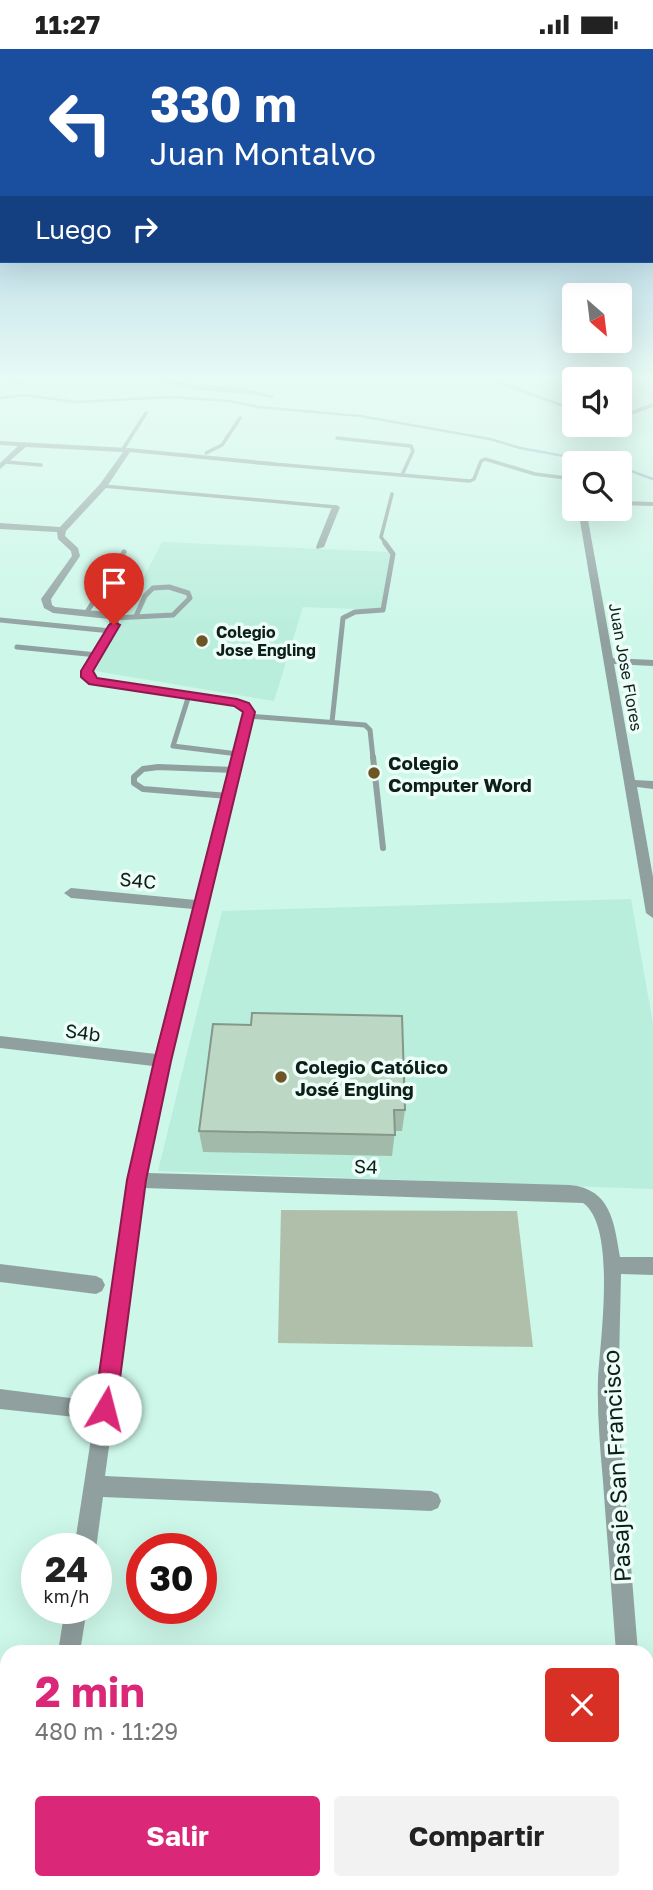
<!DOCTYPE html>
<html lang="es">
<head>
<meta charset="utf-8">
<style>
  body { margin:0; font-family:"Golos Text",sans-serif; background:#f2f2f2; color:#222; height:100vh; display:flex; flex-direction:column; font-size:26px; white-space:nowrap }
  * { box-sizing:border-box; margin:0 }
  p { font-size:23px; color:#767676 }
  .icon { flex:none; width:38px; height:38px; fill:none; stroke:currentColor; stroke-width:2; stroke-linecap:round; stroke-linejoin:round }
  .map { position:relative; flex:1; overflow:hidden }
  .details { position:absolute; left:0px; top:1596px; width:654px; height:245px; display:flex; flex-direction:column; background:#fff; border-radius:21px 21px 0 0; box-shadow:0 7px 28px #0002 }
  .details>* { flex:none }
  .guide { position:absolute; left:0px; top:0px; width:654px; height:214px; box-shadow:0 7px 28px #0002; background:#1a4fa0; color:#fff; overflow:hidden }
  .needle { width:46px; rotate:152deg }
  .fabs { position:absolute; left:562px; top:234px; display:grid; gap:14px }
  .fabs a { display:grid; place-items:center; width:70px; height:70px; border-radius:7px; background:#fff; box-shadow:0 7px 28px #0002; font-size:35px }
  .speed { position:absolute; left:21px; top:1484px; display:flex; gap:14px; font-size:35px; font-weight:700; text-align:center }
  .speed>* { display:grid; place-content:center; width:91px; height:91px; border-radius:50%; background:#fff; box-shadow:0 7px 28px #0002; line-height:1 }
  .speed small { font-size:18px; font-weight:400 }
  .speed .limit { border:10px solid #d22; background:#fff; color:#111 }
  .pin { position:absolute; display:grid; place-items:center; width:60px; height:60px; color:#fff; margin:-72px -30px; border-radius:50% 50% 50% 0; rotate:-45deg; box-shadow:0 0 7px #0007 }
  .pin .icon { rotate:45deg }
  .me { position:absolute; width:77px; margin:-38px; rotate:8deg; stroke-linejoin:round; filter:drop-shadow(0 0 5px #0008) }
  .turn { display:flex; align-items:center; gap:24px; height:147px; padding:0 35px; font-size:32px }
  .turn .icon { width:91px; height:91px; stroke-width:2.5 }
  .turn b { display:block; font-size:49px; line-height:60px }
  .then { display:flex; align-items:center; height:66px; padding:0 35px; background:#0003; gap:14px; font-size:26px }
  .round { display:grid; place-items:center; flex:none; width:74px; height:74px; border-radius:7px; background:#f2f2f2 }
  .head { display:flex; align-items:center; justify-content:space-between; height:119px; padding:0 35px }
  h1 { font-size:42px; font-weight:700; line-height:52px; color:#db2777 }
  .action { display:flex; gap:14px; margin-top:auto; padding:14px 35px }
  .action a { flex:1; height:80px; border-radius:7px; background:#db2777; color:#fff; font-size:28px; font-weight:700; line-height:80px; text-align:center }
  .action a+a { background:#f2f2f2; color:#222 }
  .status { display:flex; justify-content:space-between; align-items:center; height:49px; padding:0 35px; background:#fff; direction:ltr }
  .status svg { height:19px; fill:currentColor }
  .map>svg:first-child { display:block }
</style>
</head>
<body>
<div class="status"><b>11:27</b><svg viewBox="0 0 49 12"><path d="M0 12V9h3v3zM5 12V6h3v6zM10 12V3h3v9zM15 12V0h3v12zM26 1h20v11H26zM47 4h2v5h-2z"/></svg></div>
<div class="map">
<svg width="653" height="1841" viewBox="0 0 653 1841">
  <rect width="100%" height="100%" fill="#ccf7e9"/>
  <!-- built -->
  <g fill="#b9eddc">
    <polygon points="162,493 391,503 381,561 303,558 274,652 95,622"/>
    <polygon points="631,850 653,975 653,1140 158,1122 222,862"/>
  </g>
  <!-- green -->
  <polygon fill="#b0bfaa" points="281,1161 517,1162 533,1298 278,1294"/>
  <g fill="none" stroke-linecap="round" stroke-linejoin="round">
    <!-- stream -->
    <g stroke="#92b6bd" stroke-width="2.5">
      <polyline points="0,349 24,346 76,353 170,348 230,352 258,358 360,367 490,390 520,399 608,415"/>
      <polyline points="620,418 653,430"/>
    </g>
    <!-- service-far2 -->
    <g stroke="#90a09f" stroke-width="3.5">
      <polyline points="337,389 411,397 413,402 402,426"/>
      <polyline points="123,400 146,364"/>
      <polyline points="206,404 222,396 240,369"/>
      <polyline points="6,413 41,416"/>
      <polyline points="273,415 470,432 474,430 481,412 485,410 535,425 566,429"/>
      <polyline points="103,437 336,458"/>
      <polyline points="386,495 381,488 392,445"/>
    </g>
    <!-- service-far1 -->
    <g stroke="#90a09f" stroke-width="5">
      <polyline points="87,563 124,503"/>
      <polyline points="114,569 173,566 190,549 188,544 169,538 153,539 145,547 136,567"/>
      <polyline points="0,571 111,582"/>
      <polyline points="17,598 97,606"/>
      <polyline points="189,646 173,697 238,705"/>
      <polyline points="248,667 365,676 370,681 373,709"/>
      <polyline points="332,673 343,569 355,563 383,561 393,505 385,494"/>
    </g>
    <!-- service -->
    <g stroke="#90a09f" stroke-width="6">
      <polyline points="373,708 383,799"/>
      <polyline points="228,747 143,740 134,734 134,728 143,720 158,718 234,721"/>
    </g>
    <!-- minor -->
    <g fill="#90a09f" fill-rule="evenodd">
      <polygon points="5,331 33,331 16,336"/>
      <path d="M157,331L243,339L275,347L272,349C235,340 192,346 157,331Z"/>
      <polygon points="488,331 498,331 570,358 565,359"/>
      <polygon points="620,331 629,331 629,332 626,334"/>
      <polygon points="653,354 653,358 620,370 620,366"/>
      <path d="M0,392L128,399L273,413L277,415L273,417L130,403L106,439L66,482L65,487L78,499L80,507L51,550L52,556L55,558L107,563L119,569V576L92,622V627L97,629L237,650L249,655L254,663L170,1012L147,1124L570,1136C611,1140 614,1173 620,1208H653V1226L621,1225L618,1358L638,1603H616C612,1546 607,1489 603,1432C600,1398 597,1364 598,1330C600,1292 617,1177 583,1154L144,1139L105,1427L431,1442L438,1445L441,1452L438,1459L431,1462L103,1448L96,1500H74L94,1370L0,1360V1340L78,1350H96L129,1131L153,1017L0,999V987L156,1005L193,860L71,849L64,844L71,839L196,851L244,663L234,656L94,635L83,630L82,622L109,576V570L53,564L44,559L41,550L72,507L71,502L58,490L57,483L0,480V474L60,478L100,435L123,403L26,398L0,420V414L18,397L0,396Z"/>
      <polygon points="620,452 653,453 653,457 620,456"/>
      <polygon points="336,456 340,458 324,498 317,500 316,498 332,458"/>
      <polygon points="578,460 586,460 613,609 653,611 653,617 614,615 635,731 653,732 653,740 637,738 653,828 653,869 646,864"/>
      <polygon points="0,1215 96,1227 102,1230 105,1236 102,1242 96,1245 0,1233"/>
      <polygon points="65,1559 87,1559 80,1603 58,1603"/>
      <polygon points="0,1804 7,1805 7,1831 0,1830"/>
      <polygon points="648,1822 653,1824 653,1841 634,1841 633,1834 648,1834"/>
      <polygon points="22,1834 48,1834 47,1841 21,1841"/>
    </g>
  </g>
  <!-- wall -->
  <polygon fill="#a2baa9" points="251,976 405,1061 402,1082 395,1082 392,1107 203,1103 199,1082"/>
  <!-- shaded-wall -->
  <polygon fill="#849789" points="216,1834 221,1834 220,1841 215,1841"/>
  <!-- building -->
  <g fill="#bcd8c4" stroke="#849789" stroke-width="2">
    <polygon points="252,964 402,967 405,1061 394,1061 395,1086 199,1082 213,975 251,976"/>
    <polygon points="111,1834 216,1834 215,1841 110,1841"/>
  </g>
  <!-- sky -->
  <linearGradient id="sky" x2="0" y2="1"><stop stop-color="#85b5d7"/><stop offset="0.56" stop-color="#e8fbf5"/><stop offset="1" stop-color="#e8fbf5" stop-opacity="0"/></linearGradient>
  <rect width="653" height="589" fill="url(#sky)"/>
  <!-- route -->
  <polygon fill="#db2777" stroke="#8e194d" stroke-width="2" points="114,573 120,576 93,622 97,629 237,650 249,654 255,663 171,1012 146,1131 116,1360 113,1368 105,1371 97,1368 94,1360 127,1131 154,1012 243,663 234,657 89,635 81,628 81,622 109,576"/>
  <!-- markers -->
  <g fill="#6d5526" stroke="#edfef8" stroke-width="2.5">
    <circle cx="202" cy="592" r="7"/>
    <circle cx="374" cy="724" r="7"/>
    <circle cx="281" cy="1028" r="7"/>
  </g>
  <g text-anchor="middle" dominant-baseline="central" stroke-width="7" stroke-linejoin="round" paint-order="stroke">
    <!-- far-poi labels -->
    <g font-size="16" font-weight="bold" fill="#0e1e19" stroke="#edfef8" text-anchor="start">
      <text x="216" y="583">Colegio<tspan x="216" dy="18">Jose Engling</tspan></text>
    </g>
    <!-- far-street labels -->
    <g font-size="16" fill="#0e1e19" stroke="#edfef8">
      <text transform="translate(626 618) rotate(80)">Juan Jose Flores</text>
    </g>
    <!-- poi labels -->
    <g font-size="19" font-weight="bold" fill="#0e1e19" stroke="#edfef8" text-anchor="start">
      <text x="388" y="713">Colegio<tspan x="388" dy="22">Computer Word</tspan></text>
      <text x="295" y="1017">Colegio Católico<tspan x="295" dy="22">José Engling</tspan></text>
    </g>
    <!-- street labels -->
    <g font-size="19" fill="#0e1e19" stroke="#edfef8">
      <text transform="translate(138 831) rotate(5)">S4C</text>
      <text transform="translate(83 983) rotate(7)">S4b</text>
      <text transform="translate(366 1117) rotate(2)">S4</text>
    </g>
    <!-- near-street labels -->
    <g font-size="23" fill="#0e1e19" stroke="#edfef8">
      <text transform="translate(616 1417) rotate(-93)">Pasaje San Francisco</text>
    </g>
  </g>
</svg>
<div class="fabs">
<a><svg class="needle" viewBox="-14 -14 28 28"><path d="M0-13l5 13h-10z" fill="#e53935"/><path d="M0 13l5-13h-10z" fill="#767676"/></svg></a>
<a><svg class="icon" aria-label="sound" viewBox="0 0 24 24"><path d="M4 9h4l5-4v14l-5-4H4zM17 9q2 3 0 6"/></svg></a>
<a><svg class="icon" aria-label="search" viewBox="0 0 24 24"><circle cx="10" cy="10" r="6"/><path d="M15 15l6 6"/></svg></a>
</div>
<div class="speed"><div>24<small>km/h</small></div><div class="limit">30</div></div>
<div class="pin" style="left:114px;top:576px;background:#d93025"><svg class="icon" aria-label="arrive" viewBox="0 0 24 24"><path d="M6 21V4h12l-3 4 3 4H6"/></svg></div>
<svg class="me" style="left:105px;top:1360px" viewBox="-20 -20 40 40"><circle r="19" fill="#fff"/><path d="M0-13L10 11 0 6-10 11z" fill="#db2777"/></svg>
<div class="guide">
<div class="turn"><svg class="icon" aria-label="left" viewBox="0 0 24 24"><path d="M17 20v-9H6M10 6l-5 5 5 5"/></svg><div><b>330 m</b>Juan Montalvo</div></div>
<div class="then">Luego<svg class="icon" aria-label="right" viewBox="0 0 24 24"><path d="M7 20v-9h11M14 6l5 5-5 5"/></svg></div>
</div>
<section class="details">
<div class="head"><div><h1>2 min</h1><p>480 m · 11:29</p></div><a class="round" style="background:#d93025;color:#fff"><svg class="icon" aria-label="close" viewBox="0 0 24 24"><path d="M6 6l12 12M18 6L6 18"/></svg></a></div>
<div class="action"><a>Salir</a><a>Compartir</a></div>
</section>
</div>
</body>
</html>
